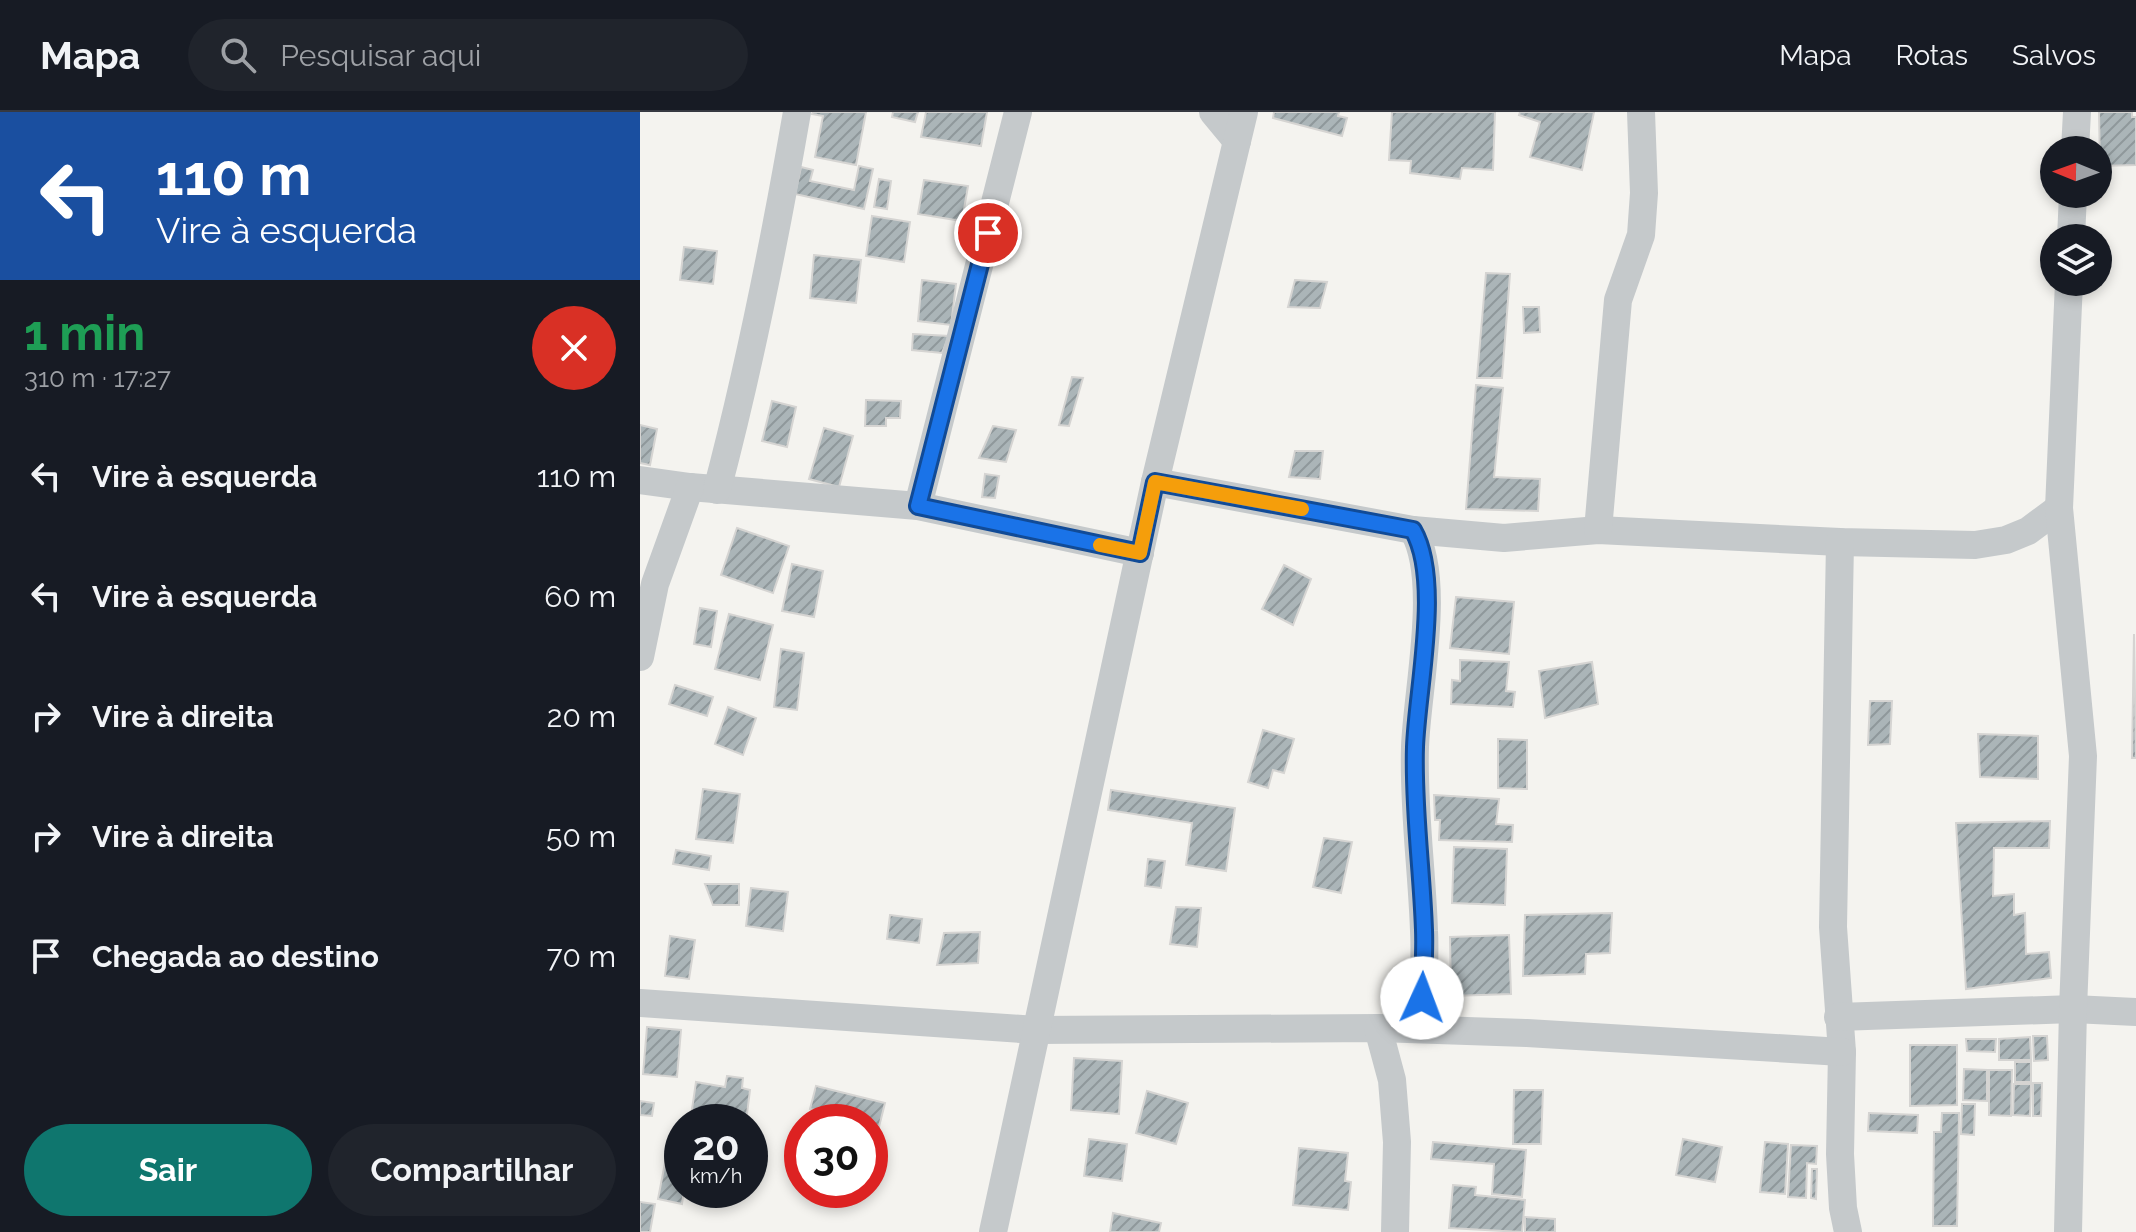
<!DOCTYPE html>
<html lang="pt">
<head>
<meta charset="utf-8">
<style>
  body { margin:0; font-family:Raleway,sans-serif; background:#20242c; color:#f1f3f6; height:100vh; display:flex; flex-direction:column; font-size:30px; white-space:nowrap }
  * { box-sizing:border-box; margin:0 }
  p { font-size:26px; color:#9ea1a6 }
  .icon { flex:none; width:44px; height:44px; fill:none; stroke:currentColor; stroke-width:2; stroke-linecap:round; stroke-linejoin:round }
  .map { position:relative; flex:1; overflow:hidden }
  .details { display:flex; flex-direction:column; background:#171b24; width:640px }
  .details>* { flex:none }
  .banner { background:#1a4fa0; color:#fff; overflow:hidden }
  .needle { width:52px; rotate:271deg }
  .buttons { position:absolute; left:1400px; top:24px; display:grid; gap:16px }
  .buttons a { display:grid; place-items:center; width:72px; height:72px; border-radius:50%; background:#171b24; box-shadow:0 4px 12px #0003; font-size:40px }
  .speed { position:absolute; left:24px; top:992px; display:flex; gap:16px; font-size:40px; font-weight:700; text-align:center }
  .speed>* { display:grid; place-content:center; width:104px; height:104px; border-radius:50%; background:#171b24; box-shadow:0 4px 12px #0003; line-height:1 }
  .speed small { font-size:20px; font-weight:400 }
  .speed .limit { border:12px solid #d22; background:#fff; color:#111 }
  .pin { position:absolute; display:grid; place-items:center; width:68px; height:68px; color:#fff; margin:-34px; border:4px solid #fff; border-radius:50%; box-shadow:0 2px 8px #0007 }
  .me { position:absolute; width:88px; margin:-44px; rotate:2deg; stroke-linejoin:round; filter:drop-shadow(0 0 6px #0008) }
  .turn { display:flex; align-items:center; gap:28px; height:168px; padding:0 24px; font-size:36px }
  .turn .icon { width:104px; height:104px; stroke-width:2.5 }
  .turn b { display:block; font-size:56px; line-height:68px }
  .round { display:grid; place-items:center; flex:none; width:84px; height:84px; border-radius:42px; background:#20242c }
  .headline { display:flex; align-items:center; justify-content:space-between; height:136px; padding:0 24px }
  h1 { font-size:48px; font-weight:700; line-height:60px; color:#1e9e55 }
  .cta { display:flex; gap:16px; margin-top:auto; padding:16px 24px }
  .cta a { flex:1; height:92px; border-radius:48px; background:#0f766e; color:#fff; font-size:32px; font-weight:700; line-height:92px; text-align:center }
  .cta a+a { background:#20242c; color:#f1f3f6 }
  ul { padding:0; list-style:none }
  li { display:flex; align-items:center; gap:24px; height:120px; padding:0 24px }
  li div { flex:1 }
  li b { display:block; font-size:30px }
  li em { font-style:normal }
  header { display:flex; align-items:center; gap:48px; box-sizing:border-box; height:112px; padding:0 40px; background:#171b24; border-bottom:2px solid #363941 }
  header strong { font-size:38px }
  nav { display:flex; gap:44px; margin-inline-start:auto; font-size:28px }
  .search { width:560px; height:72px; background:#20242c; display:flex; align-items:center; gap:20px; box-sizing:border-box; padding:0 28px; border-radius:44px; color:#9ea1a6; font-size:30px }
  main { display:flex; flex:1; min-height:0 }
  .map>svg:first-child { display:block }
</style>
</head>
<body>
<header>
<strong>Mapa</strong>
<div class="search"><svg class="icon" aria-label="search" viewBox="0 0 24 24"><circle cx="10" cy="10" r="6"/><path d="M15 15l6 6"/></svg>Pesquisar aqui</div>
<nav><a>Mapa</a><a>Rotas</a><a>Salvos</a></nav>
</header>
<main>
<section class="details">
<div class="banner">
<div class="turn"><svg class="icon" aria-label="left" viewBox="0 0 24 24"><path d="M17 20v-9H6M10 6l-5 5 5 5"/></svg><div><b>110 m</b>Vire à esquerda</div></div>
</div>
<div class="headline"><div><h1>1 min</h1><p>310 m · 17:27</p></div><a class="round" style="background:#d93025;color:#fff"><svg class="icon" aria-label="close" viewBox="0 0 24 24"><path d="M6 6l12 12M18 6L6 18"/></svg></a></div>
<ul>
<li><svg class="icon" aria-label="left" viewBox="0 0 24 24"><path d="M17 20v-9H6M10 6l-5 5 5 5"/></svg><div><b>Vire à esquerda</b></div><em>110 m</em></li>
<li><svg class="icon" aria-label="left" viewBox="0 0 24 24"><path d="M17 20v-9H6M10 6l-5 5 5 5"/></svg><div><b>Vire à esquerda</b></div><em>60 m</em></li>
<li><svg class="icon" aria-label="right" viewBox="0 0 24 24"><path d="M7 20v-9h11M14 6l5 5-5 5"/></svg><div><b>Vire à direita</b></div><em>20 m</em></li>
<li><svg class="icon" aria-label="right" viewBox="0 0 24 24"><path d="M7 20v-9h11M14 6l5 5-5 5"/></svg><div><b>Vire à direita</b></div><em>50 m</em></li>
<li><svg class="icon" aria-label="arrive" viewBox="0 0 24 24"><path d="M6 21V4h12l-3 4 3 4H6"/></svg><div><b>Chegada ao destino</b></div><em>70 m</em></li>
</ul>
<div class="cta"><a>Sair</a><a>Compartilhar</a></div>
</section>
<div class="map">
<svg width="1496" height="1120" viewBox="0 0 1496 1120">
  <defs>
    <pattern id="building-hatch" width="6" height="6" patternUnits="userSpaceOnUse" patternTransform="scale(2)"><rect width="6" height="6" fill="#abb5b8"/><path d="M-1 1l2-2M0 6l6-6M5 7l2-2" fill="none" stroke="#8f989b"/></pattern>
  </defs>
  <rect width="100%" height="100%" fill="#f4f3ef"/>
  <!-- building -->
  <g fill="url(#building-hatch)" stroke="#d5d4d2" stroke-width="2">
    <polygon points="173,0 226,0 216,53 175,45 183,4 172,2"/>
    <polygon points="253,0 278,0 275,10 252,5"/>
    <polygon points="286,0 347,0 341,34 281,25"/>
    <polygon points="634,0 699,0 698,4 707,6 702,24 633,6"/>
    <polygon points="752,0 855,0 853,58 822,56 820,67 770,61 771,49 749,48"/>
    <polygon points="880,0 954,0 942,58 890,45 900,10 879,3"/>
    <polygon points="1459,0 1492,0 1492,5 1496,5 1496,53 1460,54"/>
    <polygon points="219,54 233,57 224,97 155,82 161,55 173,58 170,69 214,78"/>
    <polygon points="239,67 251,69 247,97 234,95"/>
    <polygon points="284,68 328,74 322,109 278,102"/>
    <polygon points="232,104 270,110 264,150 226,144"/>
    <polygon points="44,135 77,139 73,172 40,168"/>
    <polygon points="174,143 221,148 216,191 170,186"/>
    <polygon points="846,161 870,162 862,266 837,266"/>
    <polygon points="282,168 316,172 311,213 278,209"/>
    <polygon points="655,168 687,170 680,196 648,195"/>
    <polygon points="883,195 899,195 900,220 884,221"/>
    <polygon points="273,222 309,224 302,241 272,238"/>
    <polygon points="432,265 443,266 429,314 419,313"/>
    <polygon points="836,273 863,276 854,365 900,367 898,399 826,397"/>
    <polygon points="226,288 261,289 260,306 246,306 246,314 225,314"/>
    <polygon points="132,289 156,295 147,335 122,329"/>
    <polygon points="0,313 17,317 10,353 0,351"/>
    <polygon points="353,314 376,318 366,350 339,346"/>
    <polygon points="184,316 213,324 199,375 169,367"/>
    <polygon points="655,339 683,339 680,367 649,365"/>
    <polygon points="345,362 359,364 355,386 342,385"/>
    <polygon points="97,416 149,434 133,481 81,463"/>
    <polygon points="152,452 183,459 174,505 142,499"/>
    <polygon points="644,453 671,467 653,513 622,497"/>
    <polygon points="816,485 874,490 869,542 810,536"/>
    <polygon points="60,496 77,499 71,535 54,532"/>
    <polygon points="89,502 133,513 120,568 75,557"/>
    <polygon points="1494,522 1496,646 1492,646"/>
    <polygon points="141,537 164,541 157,598 134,595"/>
    <polygon points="820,548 869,550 866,579 875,580 873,595 811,592 812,568 820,569"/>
    <polygon points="952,550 958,592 905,606 899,559"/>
    <polygon points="35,573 73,585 67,604 29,592"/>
    <polygon points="1230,589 1252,589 1250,632 1228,633"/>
    <polygon points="88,595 116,606 103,643 75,632"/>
    <polygon points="623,618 654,627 644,661 633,658 628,676 608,670"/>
    <polygon points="1338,622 1398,624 1398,667 1340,665"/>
    <polygon points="858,627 887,628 887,677 858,676"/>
    <polygon points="63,677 100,682 93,731 56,727"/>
    <polygon points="471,678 595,696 586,759 546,753 552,711 468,698"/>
    <polygon points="794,683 859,687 856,712 873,713 872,730 799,728 800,708 795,708"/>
    <polygon points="1410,709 1409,736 1354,736 1353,784 1374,782 1374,803 1385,801 1386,842 1409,840 1411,866 1326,877 1316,711"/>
    <polygon points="684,726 712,730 701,781 673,775"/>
    <polygon points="814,735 867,737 865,793 812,791"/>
    <polygon points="36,738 71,744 69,758 33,752"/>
    <polygon points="508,747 525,749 521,776 505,774"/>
    <polygon points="65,772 99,772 99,793 73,793"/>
    <polygon points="111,776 148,780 143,819 106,814"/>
    <polygon points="536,795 561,796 557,835 530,832"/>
    <polygon points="972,801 970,841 946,842 945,862 883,864 885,803"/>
    <polygon points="250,803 282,807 279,831 247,827"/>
    <polygon points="340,820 338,851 297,853 304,821"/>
    <polygon points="869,823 871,882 811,884 810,825"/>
    <polygon points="30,824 55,828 49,867 25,864"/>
    <polygon points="7,915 41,918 37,965 3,962"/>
    <polygon points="1393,924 1407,924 1408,948 1394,949"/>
    <polygon points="1390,925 1391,948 1359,948 1359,927"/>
    <polygon points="1326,927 1356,927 1355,940 1327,939"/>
    <polygon points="1270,933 1317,933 1317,993 1270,994"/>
    <polygon points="434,946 482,949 479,1002 431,998"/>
    <rect x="1375" y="950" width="16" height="20"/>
    <polygon points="1324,957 1347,958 1347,989 1323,988"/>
    <polygon points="1349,958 1372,958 1371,1004 1349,1003"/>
    <polygon points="87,964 103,966 102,976 110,978 106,1010 51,1004 56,970 85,975"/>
    <polygon points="1393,971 1402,971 1401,1004 1393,1004"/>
    <polygon points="1374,972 1391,972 1390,1004 1373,1003"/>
    <polygon points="176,974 245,991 239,1015 230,1012 230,1010 170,997"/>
    <polygon points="874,978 903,978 901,1032 873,1032"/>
    <polygon points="507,979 548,991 536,1032 496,1021"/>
    <polygon points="0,989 14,991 12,1004 0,1003"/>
    <polygon points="1322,992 1335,992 1334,1023 1321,1022"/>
    <polygon points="1229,1001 1278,1003 1277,1021 1228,1019"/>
    <polygon points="1302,1001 1319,1001 1317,1114 1293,1114 1294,1020 1301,1020"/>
    <polygon points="31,1020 42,1022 42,1078 44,1078 42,1092 18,1087"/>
    <polygon points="449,1027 487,1032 482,1069 444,1064"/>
    <polygon points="1043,1027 1082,1035 1075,1070 1036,1063"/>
    <polygon points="793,1030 886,1038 882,1085 852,1082 854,1052 791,1047"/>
    <polygon points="1125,1030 1148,1032 1145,1082 1120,1080"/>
    <polygon points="1151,1033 1177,1034 1176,1052 1167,1051 1166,1086 1148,1085"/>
    <polygon points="659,1036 708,1041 705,1069 711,1070 708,1098 653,1093"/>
    <polygon points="1172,1057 1177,1057 1176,1087 1171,1086"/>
    <polygon points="813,1073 836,1075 835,1083 885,1088 882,1120 809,1116"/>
    <polygon points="0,1090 15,1092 10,1120 0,1120"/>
    <polygon points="473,1101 521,1111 519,1120 470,1120"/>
    <polygon points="885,1105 915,1107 915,1120 885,1120"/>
  </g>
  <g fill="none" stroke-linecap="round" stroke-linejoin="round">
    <!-- minor -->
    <g stroke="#c5c9cb" stroke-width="28">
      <polyline points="573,0 597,29"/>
      <polyline points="1435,38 1437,0"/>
      <polyline points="1431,126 1433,82"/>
      <polyline points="0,368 50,375 278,394 500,441"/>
      <polyline points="515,370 773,418 864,426 958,418 1200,430 1335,433 1366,428 1388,419 1419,396"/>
      <path d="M77,378C110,253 135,127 157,0"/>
      <polyline points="278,394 378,0"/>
      <path d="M773,418C802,468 777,577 775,635C773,696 782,758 784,819C786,851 782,884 781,917"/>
      <polyline points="958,418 978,188 1001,123 1004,81 1001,0"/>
      <polyline points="1200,430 1193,815 1202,940 1200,1042 1203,1096 1208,1120"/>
      <polyline points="0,545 15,472 50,375"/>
      <polyline points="0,891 396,918 738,916 887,921 1202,940"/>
      <polyline points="1198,905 1433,897 1496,900"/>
      <polyline points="738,916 752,968 757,1030 755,1120"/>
      <polyline points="353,1120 515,370 604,0"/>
      <polyline points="1428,1120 1433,897 1443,644 1419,396 1429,170"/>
    </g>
  </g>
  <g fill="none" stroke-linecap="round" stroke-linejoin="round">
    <!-- route casing -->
    <g stroke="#114b97" stroke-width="20">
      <path id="route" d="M348,121L278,394L500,441L515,370L773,418C802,468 777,577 775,635C773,696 782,758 784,818C785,841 783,863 782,886"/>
    </g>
    <!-- route -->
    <use href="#route" stroke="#1a73e8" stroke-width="14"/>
    <!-- slow -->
    <polyline stroke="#f59e0b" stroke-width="14" points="460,433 500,441 515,370 662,397"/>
  </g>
</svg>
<div class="buttons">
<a><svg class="needle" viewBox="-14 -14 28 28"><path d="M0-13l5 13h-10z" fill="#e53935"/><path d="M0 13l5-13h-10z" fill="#9ea1a6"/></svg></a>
<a><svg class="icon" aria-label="layers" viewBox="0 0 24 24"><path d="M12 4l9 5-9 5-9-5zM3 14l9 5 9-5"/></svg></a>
</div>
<div class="speed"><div>20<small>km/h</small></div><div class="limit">30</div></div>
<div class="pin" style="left:348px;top:121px;background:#d93025"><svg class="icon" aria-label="arrive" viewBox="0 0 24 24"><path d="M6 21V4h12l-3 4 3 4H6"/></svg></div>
<svg class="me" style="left:782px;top:886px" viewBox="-20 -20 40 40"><circle r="19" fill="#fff"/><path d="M0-13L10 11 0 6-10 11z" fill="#1a73e8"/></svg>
</div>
</main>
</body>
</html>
